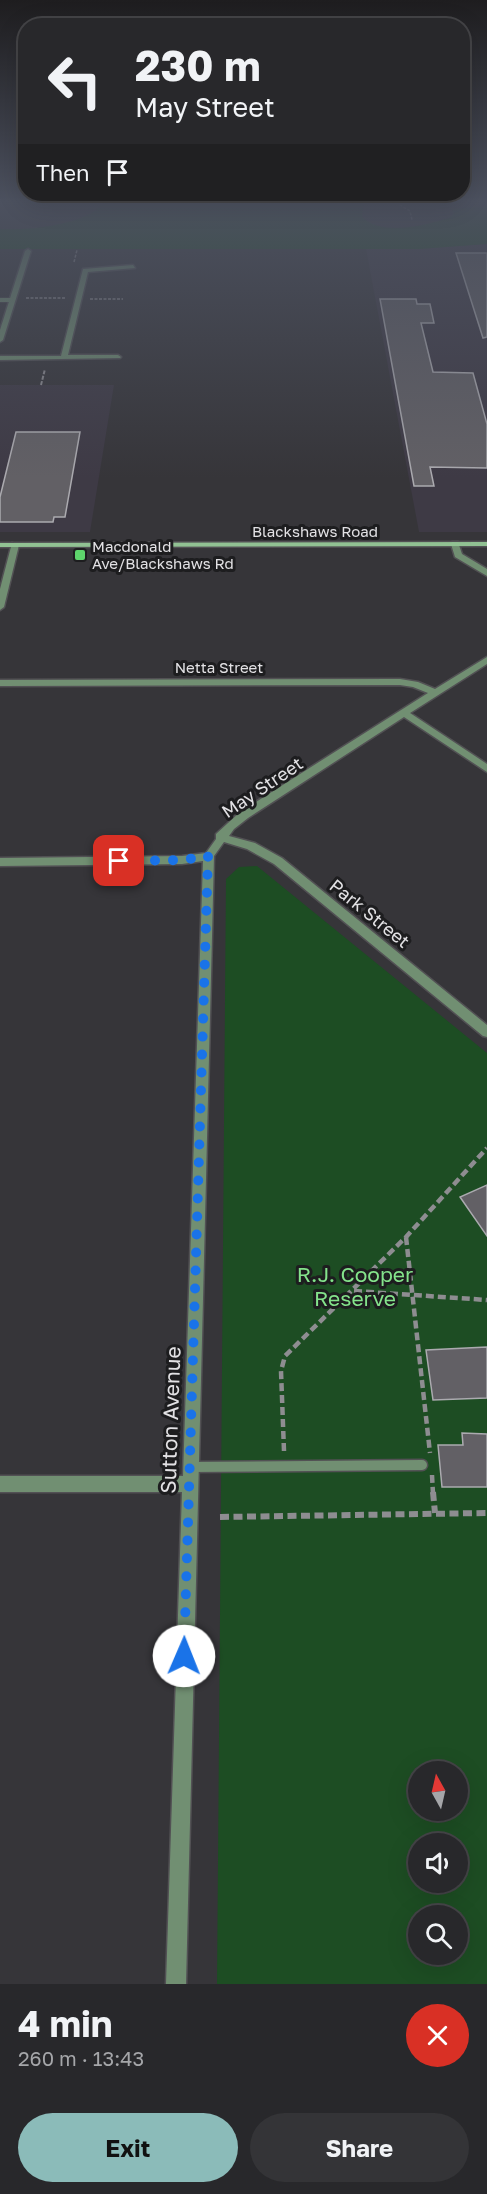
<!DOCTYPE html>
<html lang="en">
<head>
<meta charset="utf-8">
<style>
  body { margin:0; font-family:"Golos Text",sans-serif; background:#343437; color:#f1f3f6; height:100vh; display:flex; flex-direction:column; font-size:22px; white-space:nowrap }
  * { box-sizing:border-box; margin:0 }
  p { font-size:20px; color:#a5a6a9 }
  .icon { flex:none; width:33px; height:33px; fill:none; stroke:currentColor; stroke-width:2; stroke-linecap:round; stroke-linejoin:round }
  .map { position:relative; height:1984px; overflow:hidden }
  .sheet { display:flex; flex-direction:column; background:#28282b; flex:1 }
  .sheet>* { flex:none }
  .hud { position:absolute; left:18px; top:18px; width:452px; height:183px; border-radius:24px; box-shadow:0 6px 24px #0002,0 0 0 2px #444447; background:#28282b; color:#f1f3f6; overflow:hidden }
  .needle { width:39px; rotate:352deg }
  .controls { position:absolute; left:408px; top:1761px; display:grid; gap:12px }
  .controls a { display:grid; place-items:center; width:60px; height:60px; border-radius:50%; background:#28282b; box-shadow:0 6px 24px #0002,0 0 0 2px #444447; font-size:30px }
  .pin { position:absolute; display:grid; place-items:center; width:51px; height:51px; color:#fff; margin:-26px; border-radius:12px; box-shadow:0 3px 9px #0006 }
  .me { position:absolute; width:66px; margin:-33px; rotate:1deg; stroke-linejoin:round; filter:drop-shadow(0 0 4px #0008) }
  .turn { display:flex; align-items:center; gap:21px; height:126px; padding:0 18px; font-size:27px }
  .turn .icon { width:78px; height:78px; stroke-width:2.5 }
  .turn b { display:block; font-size:42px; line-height:51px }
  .then { display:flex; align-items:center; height:57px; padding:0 18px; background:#0003; gap:12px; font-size:22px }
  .round { display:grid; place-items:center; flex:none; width:63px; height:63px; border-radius:32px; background:#343437 }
  .summary { display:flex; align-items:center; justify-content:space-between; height:102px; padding:0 18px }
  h1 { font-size:36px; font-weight:700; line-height:45px }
  .cta { display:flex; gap:12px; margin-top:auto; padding:12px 18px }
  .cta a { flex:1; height:69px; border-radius:36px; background:#8bbbb9; color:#111; font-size:24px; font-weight:700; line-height:69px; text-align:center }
  .cta a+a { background:#343437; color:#f1f3f6 }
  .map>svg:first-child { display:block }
</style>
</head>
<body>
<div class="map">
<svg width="487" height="1984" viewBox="0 0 487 1984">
  <rect width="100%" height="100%" fill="#363539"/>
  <!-- built -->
  <g fill="#3e3a45">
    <polygon points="487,244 487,532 419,532 366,249"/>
    <polygon points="0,385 114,385 90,532 0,532"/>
  </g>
  <!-- green -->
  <g fill="#1d4d23" fill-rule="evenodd">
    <path d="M104,200H364L362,217C382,237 426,225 449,218L454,214L452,209L487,206V244L420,249H0V229C23,231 95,225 104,200Z"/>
    <path d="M257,866L487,1053V1984H217L226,879L239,867ZM418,1772H458V1810H418ZM418,1844H458V1882H418ZM418,1916H458V1954H418Z"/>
  </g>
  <!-- building -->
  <g fill="#626065" stroke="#abaaaf" stroke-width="1.5">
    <polygon points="456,253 487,253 487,337 483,338"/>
    <polygon points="380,299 416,299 417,304 430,304 434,323 421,323 433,372 473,373 487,424 487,468 430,467 434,486 414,486"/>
    <polygon points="16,432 80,432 65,517 54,517 53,522 0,522 0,497"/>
    <polygon points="487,1185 487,1236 460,1197"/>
    <polygon points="487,1347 487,1398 433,1400 426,1350"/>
    <polygon points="462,1433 487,1434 487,1487 442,1487 438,1445 463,1445"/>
  </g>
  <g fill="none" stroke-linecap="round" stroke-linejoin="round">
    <!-- lane-far1 casing -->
    <g stroke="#525154" stroke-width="5">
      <polyline id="lane-far1" points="0,300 13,300"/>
    </g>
    <!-- lane casing -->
    <g stroke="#525154" stroke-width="13">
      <polyline id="lane" points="190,1467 422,1465"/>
    </g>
    <!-- street casing -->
    <g stroke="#525154" stroke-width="3">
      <g id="street">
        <polygon points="28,249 31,251 3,340 0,342 0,330 25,251"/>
        <polygon points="133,265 135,268 88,272 68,355 118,355 121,357 120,358 0,360 0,356 61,356 83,269"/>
        <polygon points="452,542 458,542 462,554 487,569 487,576 455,557 451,544"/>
        <polygon points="12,543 19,545 4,607 0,610 0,589"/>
        <polygon points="487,657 487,664 410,713 487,764 487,772 404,717 248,818 234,829 229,836 255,843 282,858 487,1025 487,1037 483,1036 274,864 247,849 224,842 214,856 186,1984 166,1984 182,1492 0,1492 0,1476 183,1476 203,861 182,864 0,866 0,858 182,856 206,853 216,839 216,834 240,812 428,693 413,687 400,685 0,686 0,680 400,679 418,682 435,689"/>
      </g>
    </g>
    <!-- secondary casing -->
    <g stroke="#525154" stroke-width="3">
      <polygon id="secondary" points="487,542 487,546 0,547 0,543"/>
    </g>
    <!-- path-far3 -->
    <g stroke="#8e8d91" stroke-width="1.5" stroke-dasharray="3 1.5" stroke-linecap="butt">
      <polyline points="392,200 410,211 412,220"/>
      <polyline points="74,262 77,250"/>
      <polyline points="26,298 66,298"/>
      <polyline points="90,299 123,299"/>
    </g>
    <!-- path-far2 -->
    <polyline stroke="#8e8d91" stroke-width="2" stroke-dasharray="4 1.5" stroke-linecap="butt" points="41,385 45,369"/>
    <!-- path-far1 -->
    <g stroke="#8e8d91" stroke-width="4.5" stroke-dasharray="8 4" stroke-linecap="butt">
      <polyline points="406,1237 430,1453"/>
      <polyline points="354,1291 487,1300"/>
      <polyline points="284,1451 281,1371 285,1356 406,1237 487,1148"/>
      <polyline points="432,1475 433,1494"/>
    </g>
    <!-- path -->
    <g stroke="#8e8d91" stroke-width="6" stroke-dasharray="9 4.5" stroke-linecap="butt">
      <polyline points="433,1492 435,1513"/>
      <polyline points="220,1517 487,1513"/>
    </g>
    <!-- lane-far1 -->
    <use href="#lane-far1" stroke="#718f72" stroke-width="4"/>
    <!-- lane -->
    <use href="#lane" stroke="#718f72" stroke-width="10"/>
    <!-- street -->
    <use href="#street" fill="#718f72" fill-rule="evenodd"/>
    <!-- secondary -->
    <use href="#secondary" fill="#91c193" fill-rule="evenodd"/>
  </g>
  <!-- sky -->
  <linearGradient id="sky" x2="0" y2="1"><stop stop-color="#1e1d1f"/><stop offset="0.42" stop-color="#4c515f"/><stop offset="1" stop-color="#4c515f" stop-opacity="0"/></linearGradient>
  <rect width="487" height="478" fill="url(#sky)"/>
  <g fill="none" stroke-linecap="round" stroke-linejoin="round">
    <!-- route -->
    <polyline stroke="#1a73e8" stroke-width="10" stroke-dasharray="0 18" points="119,861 182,860 208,856 184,1656"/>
  </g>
  <!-- markers -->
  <rect fill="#5ed56c" stroke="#1d1d1f" stroke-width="2" x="74" y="549" width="12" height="12" rx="3"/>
  <g text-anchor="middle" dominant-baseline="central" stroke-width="6" stroke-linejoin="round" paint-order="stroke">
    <!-- far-street labels -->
    <g font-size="15" fill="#e2e1e4" stroke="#1d1d1f">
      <text x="315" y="531">Blackshaws Road</text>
      <text x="219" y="667">Netta Street</text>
    </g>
    <!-- far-poi labels -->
    <g font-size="15" fill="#e2e1e4" stroke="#1d1d1f" text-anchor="start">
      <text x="92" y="546">Macdonald<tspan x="92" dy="17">Ave/Blackshaws Rd</tspan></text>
    </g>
    <!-- street labels -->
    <g font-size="18" fill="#e2e1e4" stroke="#1d1d1f">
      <text transform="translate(262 787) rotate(-34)">May Street</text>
      <text transform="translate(370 913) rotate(39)">Park Street</text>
    </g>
    <!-- near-park labels -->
    <g font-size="21" fill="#84e38b" stroke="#1d1d1f">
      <text x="355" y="1274">R.J. Cooper<tspan x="355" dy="24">Reserve</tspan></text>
    </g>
    <!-- near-street labels -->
    <g font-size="21" fill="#e2e1e4" stroke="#1d1d1f">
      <text transform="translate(170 1420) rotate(-88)">Sutton Avenue</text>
    </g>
  </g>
</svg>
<div class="controls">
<a><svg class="needle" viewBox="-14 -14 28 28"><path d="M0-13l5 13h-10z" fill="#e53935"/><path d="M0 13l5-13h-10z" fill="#a5a6a9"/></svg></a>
<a><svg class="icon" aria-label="sound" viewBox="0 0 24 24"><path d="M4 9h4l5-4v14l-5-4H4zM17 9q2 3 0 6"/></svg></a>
<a><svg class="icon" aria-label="search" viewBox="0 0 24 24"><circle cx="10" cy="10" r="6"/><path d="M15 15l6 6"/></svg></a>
</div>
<div class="pin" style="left:119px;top:861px;background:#d93025"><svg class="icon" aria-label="arrive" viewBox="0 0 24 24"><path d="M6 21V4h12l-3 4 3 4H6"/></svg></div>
<svg class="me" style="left:184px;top:1656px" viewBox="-20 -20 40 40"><circle r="19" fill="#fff"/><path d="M0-13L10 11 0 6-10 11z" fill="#1a73e8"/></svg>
<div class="hud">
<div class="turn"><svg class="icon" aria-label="left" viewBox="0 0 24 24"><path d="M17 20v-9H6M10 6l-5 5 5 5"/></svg><div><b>230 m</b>May Street</div></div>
<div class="then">Then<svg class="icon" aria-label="arrive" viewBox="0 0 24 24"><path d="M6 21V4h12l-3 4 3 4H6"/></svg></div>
</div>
</div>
<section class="sheet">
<div class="summary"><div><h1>4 min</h1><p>260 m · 13:43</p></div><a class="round" style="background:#d93025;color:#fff"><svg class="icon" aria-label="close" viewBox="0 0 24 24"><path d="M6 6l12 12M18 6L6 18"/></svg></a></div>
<div class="cta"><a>Exit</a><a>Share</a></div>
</section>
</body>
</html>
